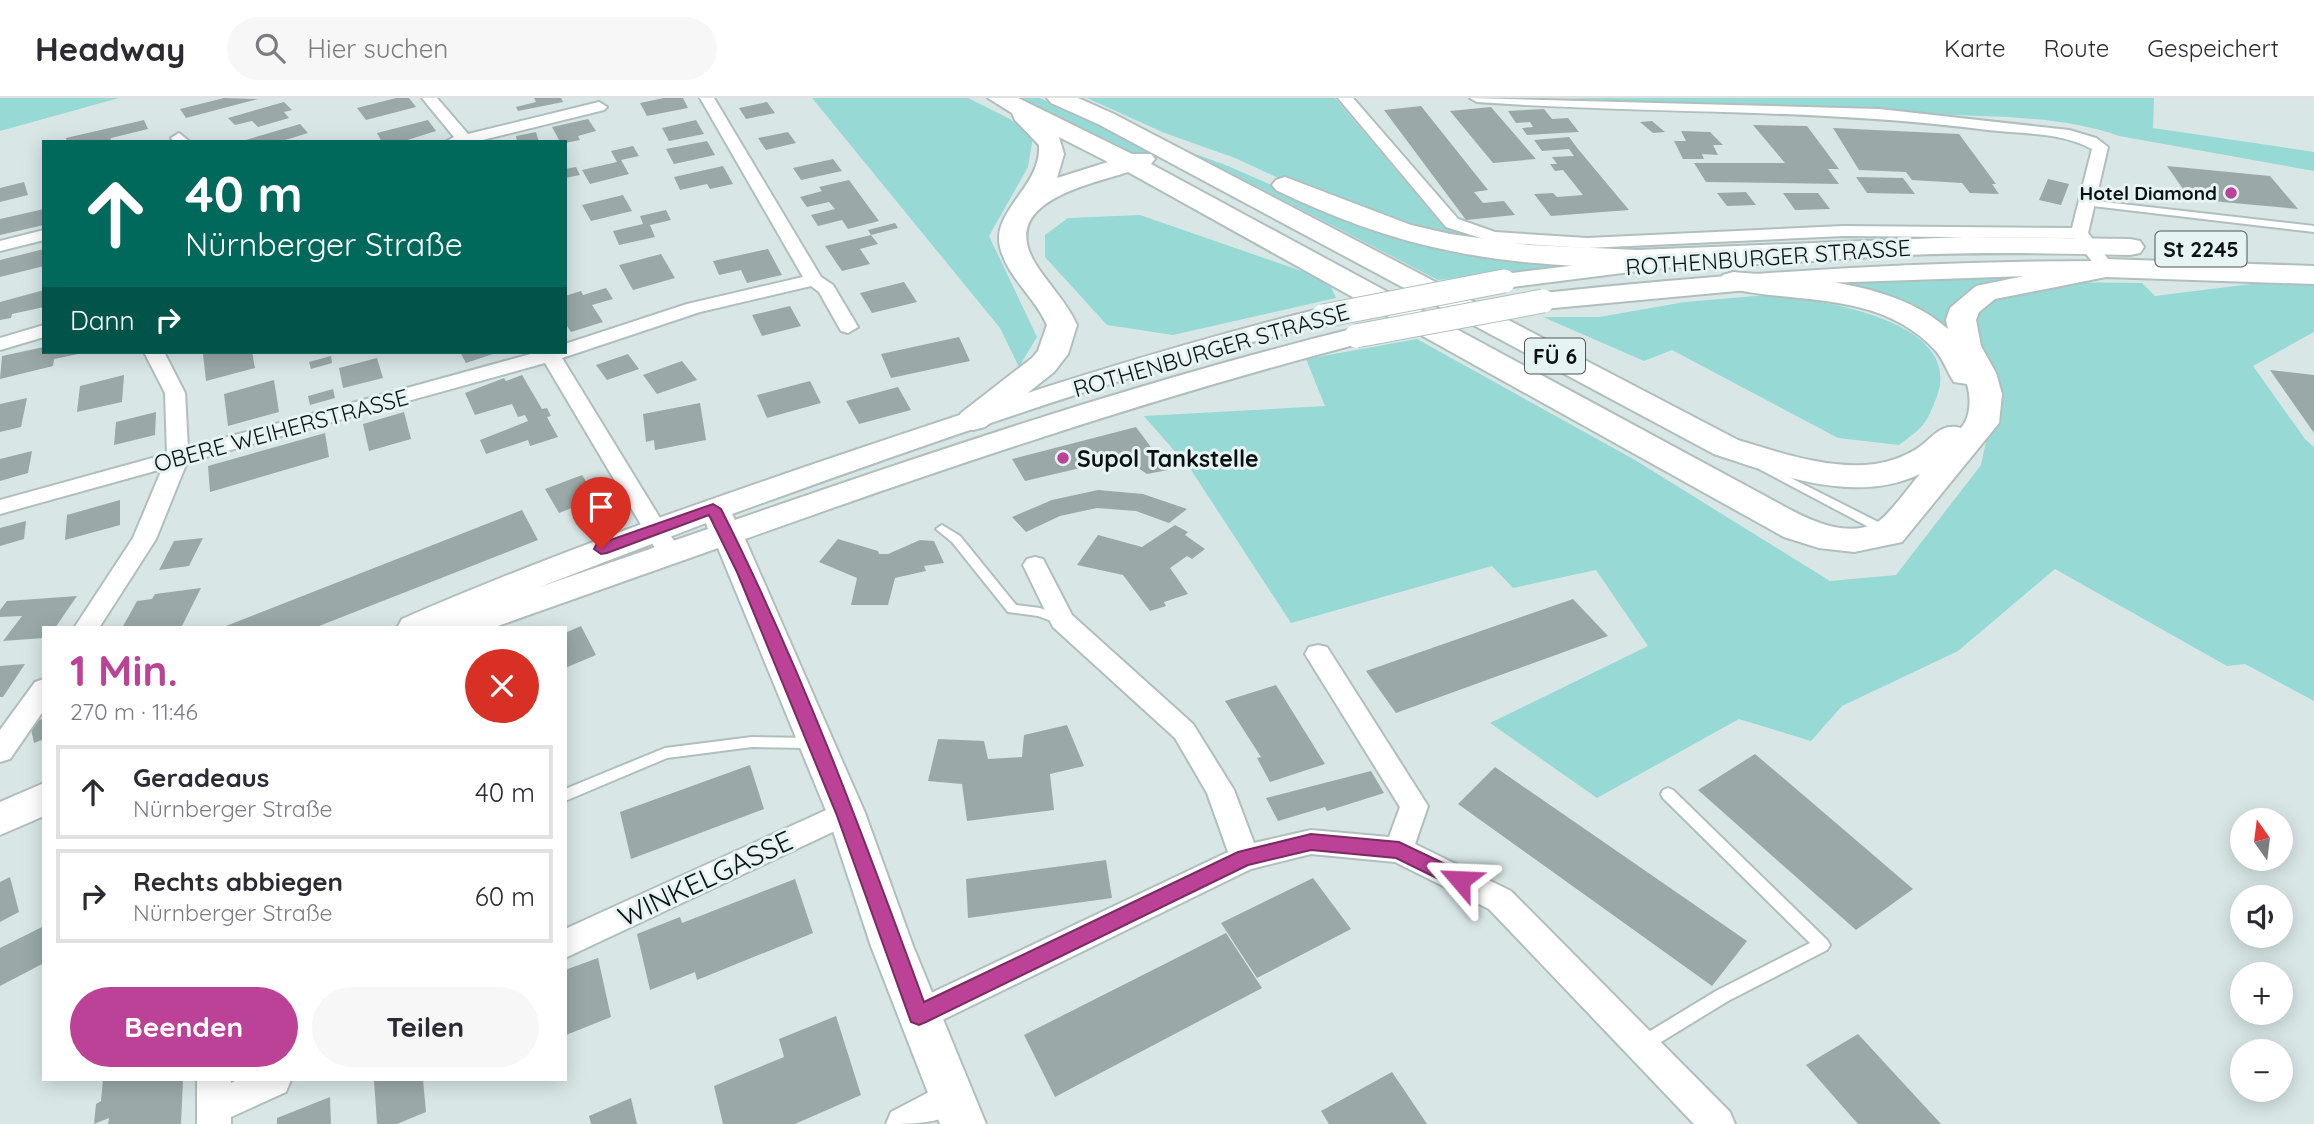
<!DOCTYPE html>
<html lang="de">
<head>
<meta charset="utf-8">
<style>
  body { margin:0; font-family:Quicksand,sans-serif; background:#f7f7f7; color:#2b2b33; height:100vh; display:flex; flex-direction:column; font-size:26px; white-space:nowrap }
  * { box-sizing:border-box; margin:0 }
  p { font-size:23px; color:#7c7c81 }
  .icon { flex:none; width:38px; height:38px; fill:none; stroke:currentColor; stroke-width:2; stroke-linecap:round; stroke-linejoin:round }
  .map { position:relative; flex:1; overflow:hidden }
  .side { position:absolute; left:42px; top:528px; width:525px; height:455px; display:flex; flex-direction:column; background:#fff; border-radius:0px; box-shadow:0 4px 18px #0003 }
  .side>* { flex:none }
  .hud { position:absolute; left:42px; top:42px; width:525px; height:214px; border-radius:0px; box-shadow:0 4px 18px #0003; background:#00695c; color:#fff; overflow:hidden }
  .needle { width:46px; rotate:346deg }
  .buttons { position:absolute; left:2230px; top:710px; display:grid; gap:14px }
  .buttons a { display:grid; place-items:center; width:63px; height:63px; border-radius:50%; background:#fff; box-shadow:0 4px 18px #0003; font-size:35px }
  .pin { position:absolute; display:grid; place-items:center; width:60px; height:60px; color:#fff; margin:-72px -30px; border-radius:50% 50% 50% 0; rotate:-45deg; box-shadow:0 0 7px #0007 }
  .pin .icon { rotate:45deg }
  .me { position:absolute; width:77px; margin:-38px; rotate:296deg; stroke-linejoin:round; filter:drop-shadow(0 0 5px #0008) }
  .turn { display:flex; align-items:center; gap:24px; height:147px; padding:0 28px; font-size:32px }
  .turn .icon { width:91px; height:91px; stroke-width:2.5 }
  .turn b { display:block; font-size:49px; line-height:60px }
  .then { display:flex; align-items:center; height:66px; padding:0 28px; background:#0003; gap:14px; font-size:26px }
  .round { display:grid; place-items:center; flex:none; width:74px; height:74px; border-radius:37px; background:#f7f7f7 }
  .headline { display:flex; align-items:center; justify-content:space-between; height:119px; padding:0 28px }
  h1 { font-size:42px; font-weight:700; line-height:52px; color:#bb4296 }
  .button { display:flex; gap:14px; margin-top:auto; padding:14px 28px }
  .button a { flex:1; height:80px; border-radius:42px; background:#bb4296; color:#fff; font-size:28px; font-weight:700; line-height:80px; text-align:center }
  .button a+a { background:#f7f7f7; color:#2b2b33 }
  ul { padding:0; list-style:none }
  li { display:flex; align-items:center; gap:21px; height:94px; margin:0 14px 10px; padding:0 14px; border:4px solid #e1e1e2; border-radius:0px }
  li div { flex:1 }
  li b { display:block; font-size:26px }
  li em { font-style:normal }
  header { display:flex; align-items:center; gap:42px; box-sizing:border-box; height:98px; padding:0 35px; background:#fff; border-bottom:2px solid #e1e1e2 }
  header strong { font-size:33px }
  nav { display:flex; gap:38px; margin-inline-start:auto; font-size:24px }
  .search { width:490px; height:63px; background:#f7f7f7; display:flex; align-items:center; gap:18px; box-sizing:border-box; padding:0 24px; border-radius:38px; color:#7c7c81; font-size:26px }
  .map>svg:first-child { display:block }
</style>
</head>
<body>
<header>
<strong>Headway</strong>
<div class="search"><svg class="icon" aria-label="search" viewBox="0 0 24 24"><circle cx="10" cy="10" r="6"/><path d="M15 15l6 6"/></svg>Hier suchen</div>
<nav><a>Karte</a><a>Route</a><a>Gespeichert</a></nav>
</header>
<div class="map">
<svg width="2314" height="1026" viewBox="0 0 2314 1026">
  <rect width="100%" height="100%" fill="#d8e7e6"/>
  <!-- green -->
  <g fill="#97d9d5">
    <polygon points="0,0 119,0 0,33"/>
    <polygon points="812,0 968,0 1010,21 1033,39 1028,69 989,138 1037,239 1019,269 1000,230"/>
    <polygon points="1017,0 1040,0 1145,49 1149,55 1133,57"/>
    <polygon points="1087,0 1335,0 1443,128 1460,135 1454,141 1429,135 1302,91 1235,60 1162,34"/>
    <path d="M1568,0H2154L2153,30L2314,54V73L2119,38C2061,17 1991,19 1929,16C1809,9 1688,6 1568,0Z"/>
    <polygon points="1190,54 1228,68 1326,111 1590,165 1438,182"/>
    <polygon points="1140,117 1313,177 1331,189 1336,200 1173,237 1107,227 1045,159 1045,137 1068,120"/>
    <path d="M2000,178L2004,180C1968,189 1948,196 1952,237L1828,186Z"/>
    <polygon points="2052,184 2142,185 2155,198 2259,185 2314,187 2314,234 2253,268 2305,341 2314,349 2314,603 2245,566 2227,568 2055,471 1958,553 1842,608 1811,643 1739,621 1597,700 1490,625 1648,548 1596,472 1513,490 1492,468 1291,525 1191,372 1144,318 1325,308 1306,261 1417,241 1635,362 1830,483 1896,477 1981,367 1994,305 1972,220 1991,199"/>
    <path d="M1767,197C1816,201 1965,221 1937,298C1926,328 1923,329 1899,347L1838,340L1672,252L1644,263L1543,219H1599L1685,204Z"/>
  </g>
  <!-- building -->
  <g fill="#9aa9a8">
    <polygon points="224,0 258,1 186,20 180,11"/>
    <polygon points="396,0 409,0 416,9 366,22 357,10"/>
    <polygon points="534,0 561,0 563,4 518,13 516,9 536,4"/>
    <polygon points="664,0 683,0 688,10 647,18 640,5"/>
    <polygon points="284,4 292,12 284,14 289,20 258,29 252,23 235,27 228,20"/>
    <polygon points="767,4 775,15 746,21 739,10"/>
    <polygon points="1421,8 1488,92 1474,94 1483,105 1504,103 1515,117 1466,122 1384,12"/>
    <polygon points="1491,9 1536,61 1493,65 1450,13"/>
    <polygon points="1544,11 1552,21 1568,20 1579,34 1527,37 1522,30 1533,29 1530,24 1516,25 1508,13"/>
    <polygon points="588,21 596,33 578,38 580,42 565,45 559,42 552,29"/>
    <polygon points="144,22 148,31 111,40 110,44 67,44 66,40"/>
    <polygon points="428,22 436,33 401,44 382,44 377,35"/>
    <polygon points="696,22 704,36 669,43 662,30"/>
    <polygon points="1652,23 1665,34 1653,35 1640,24"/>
    <polygon points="300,26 308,35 279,44 239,44"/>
    <polygon points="1753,27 1807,28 1839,71 1828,71 1839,86 1706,84 1694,65 1785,65"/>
    <polygon points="1833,30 1959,36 1996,86 1992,86 1999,96 1970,95 1962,85 1912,82 1906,74 1859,72"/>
    <polygon points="1681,33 1710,34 1723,47 1713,47 1718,57 1702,56 1704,61 1683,61 1674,43 1686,43"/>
    <polygon points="536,34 539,44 517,44 516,38"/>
    <polygon points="788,34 796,45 766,52 758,40"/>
    <polygon points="1569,39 1578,51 1629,112 1551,118 1534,96 1553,95 1557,99 1583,97 1563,72 1555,73 1550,66 1557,66 1552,59 1574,58 1569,51 1542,53 1534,42"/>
    <polygon points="707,43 715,57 674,66 666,51"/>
    <polygon points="633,48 639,58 621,62 629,76 590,86 582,72 617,64 611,53"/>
    <polygon points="833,61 842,73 801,82 793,70"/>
    <polygon points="723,68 733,86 710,91 707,86 680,92 674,79"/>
    <polygon points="2167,68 2270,78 2298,111 2190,101"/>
    <polygon points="576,69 580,77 565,80 565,71"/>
    <polygon points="1856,79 1903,80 1915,96 1867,95"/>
    <polygon points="2048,81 2069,86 2061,107 2039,102"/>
    <polygon points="849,82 879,123 848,131 842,122 818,128 811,117 835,111 829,104 807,109 800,99 822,93 819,89"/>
    <polygon points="24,84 28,97 0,104 0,90"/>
    <polygon points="1746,94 1756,107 1727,108 1717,95"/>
    <polygon points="1783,95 1818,95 1830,111 1795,112"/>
    <polygon points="623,97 632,113 591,123 582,107"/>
    <polygon points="44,111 44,127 0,137 0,121"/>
    <polygon points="666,112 671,122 650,127 655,139 619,147 613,133 643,126 640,118"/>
    <polygon points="895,125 898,130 871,137 878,146 860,151 870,166 842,173 825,148 871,137 868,132"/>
    <polygon points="44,151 44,168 0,179 0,162"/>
    <polygon points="768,151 782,177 747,185 741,172 719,177 713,163"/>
    <polygon points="661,156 675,180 633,192 619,167"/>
    <polygon points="904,184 917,204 872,215 860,195"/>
    <polygon points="606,190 613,201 592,207 603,224 571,234 565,225 565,198 581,193 583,197"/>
    <polygon points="44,192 44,209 12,216 11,220 0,222 0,204"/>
    <polygon points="790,208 801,228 762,238 752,217"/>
    <polygon points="959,239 970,263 891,280 881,256"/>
    <polygon points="44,249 44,254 83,255 54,261 53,268 0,281 2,258"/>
    <polygon points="213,254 252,254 255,270 206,283 203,256"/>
    <polygon points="460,254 499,254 466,265"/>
    <polygon points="628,256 639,271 607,282 596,267"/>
    <polygon points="331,258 332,265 311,271 309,264"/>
    <polygon points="377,260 383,280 343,290 339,270"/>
    <polygon points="682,263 697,282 657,296 643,277"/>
    <polygon points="2270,272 2314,277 2314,335"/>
    <polygon points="124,277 122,304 77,314 80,288"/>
    <polygon points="522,277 542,311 547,310 551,318 547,319 558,339 530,348 528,342 486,356 480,342 528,323 525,317 518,319 512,306 475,317 465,295 504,280 506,283"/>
    <polygon points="274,282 279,314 228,328 224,296"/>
    <polygon points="810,283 821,305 767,320 757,297"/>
    <polygon points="898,289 911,312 859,326 846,303"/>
    <polygon points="333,291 335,300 310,307 308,298"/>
    <polygon points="27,300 21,329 0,334 0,306"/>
    <polygon points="700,305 706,342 655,352 654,342 646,344 643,316"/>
    <polygon points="156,314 155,337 114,347 116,324"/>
    <polygon points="404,314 411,341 369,353 363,326"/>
    <polygon points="1136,329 1168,372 1147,376 1123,360 1025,383 1012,361"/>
    <polygon points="325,335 329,359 210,394 208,368"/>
    <polygon points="32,353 28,375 0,383 0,361"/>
    <polygon points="582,377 597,400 559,415 545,391"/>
    <polygon points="1098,392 1143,396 1187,411 1169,425 1136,413 1097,410 1060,418 1026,434 1012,419 1052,402"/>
    <polygon points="120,402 120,427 65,442 67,417"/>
    <polygon points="522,412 538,442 314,530 221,530"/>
    <polygon points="26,423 24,441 0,448 0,430"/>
    <polygon points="1175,427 1188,434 1185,437 1205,451 1192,461 1187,458 1170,470 1188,496 1164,504 1166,508 1150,513 1123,477 1077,467 1098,437 1142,449"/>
    <polygon points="203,440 189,468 159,472 174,443"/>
    <polygon points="838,441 878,453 879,456 888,456 920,442 934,443 944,465 924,468 926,473 895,480 888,507 851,507 857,480 819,464"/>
    <polygon points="201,490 181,530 122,530 137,503 152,501 155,496"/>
    <polygon points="77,498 55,530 44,530 44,540 3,543 22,518 0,519 0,512 7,503"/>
    <polygon points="1573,501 1608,538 1396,615 1366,573"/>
    <polygon points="581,528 596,557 565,570 565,535"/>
    <polygon points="25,566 3,599 0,599 0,568"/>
    <polygon points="1276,587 1325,666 1270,684 1257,660 1261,659 1225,603"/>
    <polygon points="44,620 44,641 34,645 30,626"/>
    <polygon points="1067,627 1084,668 1050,676 1054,712 967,723 962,686 928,683 938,641 984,643 988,661 1022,659 1024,637"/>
    <polygon points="1755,656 1836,725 1913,791 1856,832 1698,692"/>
    <polygon points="750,667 764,711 631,761 620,714"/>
    <polygon points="1495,669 1747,843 1712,888 1458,706"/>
    <polygon points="1371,673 1384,695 1327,713 1325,709 1278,723 1266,700"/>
    <polygon points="1106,762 1112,800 968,820 966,781"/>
    <polygon points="10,779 19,814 0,824 0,784"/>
    <polygon points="1313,780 1351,831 1257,880 1221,825"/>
    <polygon points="795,781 813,835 697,882 695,874 650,892 637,836 680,819 682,825"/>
    <polygon points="44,828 44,865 0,888 0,850"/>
    <polygon points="1226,835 1262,890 1055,999 1024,937"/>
    <polygon points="598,860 611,919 566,937 565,872"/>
    <polygon points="836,918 861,997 795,1026 723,1026 714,988 784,959 779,941"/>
    <polygon points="1858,936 1941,1026 1858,1026 1806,967"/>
    <polygon points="1392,974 1427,1026 1329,1026 1321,1013"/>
    <polygon points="103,982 183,982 181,1026 108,1026 109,1020 94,1026 96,1006 101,1003"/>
    <polygon points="374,982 423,982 426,1014 397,1026 377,1026"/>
    <polygon points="330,999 331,1026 277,1026 277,1020"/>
    <polygon points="631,1000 637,1026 591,1026 589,1018"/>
  </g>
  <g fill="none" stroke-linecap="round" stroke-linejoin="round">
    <!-- lane casing -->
    <g stroke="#b0bfbe" stroke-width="4">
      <g id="lane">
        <polygon points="2087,102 2314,128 2314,134 2084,107 2083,105"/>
        <polygon points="1763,366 1890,430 1892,433 1890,436 1882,436 1759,371 1758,369 1759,367"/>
        <polygon points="942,427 960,438 1016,507 1040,510 1066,520 1068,523 1066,526 1062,527 1038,518 1008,514 952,444 936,431"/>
        <polygon points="752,639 812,640 817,641 819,645 817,649 812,650 752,649 667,660 565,703 565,691 665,650"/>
        <polygon points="1668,690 1673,692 1827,842 1830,847 1827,852 1728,903 1643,955 1637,953 1635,947 1637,941 1716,893 1810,845 1663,700 1661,696 1663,692"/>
      </g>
    </g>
    <!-- street casing -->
    <g stroke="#b0bfbe" stroke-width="4">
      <g id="street">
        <polygon points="422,0 437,0 468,36 599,4 607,9 604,12 474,44 445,44 454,39"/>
        <polygon points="700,0 714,0 821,179 833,187 858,229 848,235 841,233 819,194 811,188 700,214 562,260 682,456 678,462 662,462 545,265 187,364 156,441 99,530 74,530 133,440 162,371 0,416 0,402 167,356 165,295 144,254 164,254 185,295 188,350 538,254 565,254 565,246 687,206 803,179"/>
        <path d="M1338,0H1353L1458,121L1495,134L1587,140L1843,128L2072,130L2092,51C2062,34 2021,36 1988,32C1818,10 1647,16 1477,4L1470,0L1879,11L2069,32L2096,40L2108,49L2088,135L2115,170L2112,174H2100L2074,140L1843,138L1587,150L1493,144L1446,129Z"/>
        <polygon points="179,35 190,44 174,44 171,40"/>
        <polygon points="44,132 44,142 0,153 0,143"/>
        <polygon points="44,227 44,239 0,252 0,240"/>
        <polygon points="1035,459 1043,461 1072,517 1193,626 1234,692 1254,745 1311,732 1389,739 1400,709 1305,556 1309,549 1318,547 1327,549 1428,708 1415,746 1511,793 1730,1014 1735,1026 1694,1026 1489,811 1395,764 1311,756 1251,771 930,928 919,932 908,928 903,917 908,906 1228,754 1207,695 1175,640 1053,529 1023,467 1027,461"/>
        <polygon points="44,581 44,612 10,661 0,664 0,632 35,584"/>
        <polygon points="846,703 856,707 860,715 856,723 565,860 565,831"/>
        <polygon points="197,982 231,982 231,985 237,982 291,982 286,994 231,1019 231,1026 197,1026"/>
        <path d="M952,982L964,987L969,999C955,1026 916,1026 886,1026L891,1014Z"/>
      </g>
    </g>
    <!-- secondary casing -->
    <g stroke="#b0bfbe" stroke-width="4">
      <g id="secondary">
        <polygon points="1661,157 1670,159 1673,164 1670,169 1504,190 1495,188 1492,183 1495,178 1504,176"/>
        <path d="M2106,163L2115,165L2118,170L2115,175L1824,185L1543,211L1534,208L1530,203L1534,198L1543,195C1730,175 1917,163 2106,163Z"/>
        <path d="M1323,210L1332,213L1336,218L1332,223C1128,274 929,345 732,416L735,422C940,351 1145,282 1356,230L1365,232L1369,238L1365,244C1155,299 949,368 745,441L865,715L913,848L986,1026H940L871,848L827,715L718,450L492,530H397L402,521C551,456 704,403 858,351C1012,299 1165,249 1323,210ZM706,425L708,431L537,490Z"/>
        <polygon points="44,685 44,718 0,737 0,704"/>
      </g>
    </g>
    <!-- primary casing -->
    <g stroke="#b0bfbe" stroke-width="4">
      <g id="primary">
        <path d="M988,0H1018L1132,56H1151L1155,61L1151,66L1767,399C1797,415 1840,443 1876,425C1888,419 1910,387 1920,376C1856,407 1777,377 1714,356L1098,26L1051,5L1047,0H1078L1114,16L1738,342C1781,355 1829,372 1875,366C1889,364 1903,359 1915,352C1932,342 1939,324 1961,330C1971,319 1971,300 1967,286L1954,284C1947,274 1943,260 1935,252C1878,191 1795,207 1723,189L1719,183L1723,177L1733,174C1802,180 1893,182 1948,231L1946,222L1950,210L1976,188L2106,161L2314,168V186L2106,179L1995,201L1979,214L1976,222L1981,248L1996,275L2002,296L1999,325L1902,444L1854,454L1819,450L1784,439L1128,74C1088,87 998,104 1035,165C1048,186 1066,203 1077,227L1068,256L1054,274L985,329L973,332L961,329L957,322L961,315L1032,260L1038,253L1047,227C1035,199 1007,179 1000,149C991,113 1042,88 1039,47L1015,22L1012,15ZM1059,39L1108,64L1057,80L1064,56Z"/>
        <path d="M1285,79L1411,127L1450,136L1529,147L1637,152L1964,139L2130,141L2140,143L2144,149L2140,155L2130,157C2056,155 1981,154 1907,157C1756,165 1601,183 1451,153C1390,141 1332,119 1276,92L1272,87L1276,82Z"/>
      </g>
    </g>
    <!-- lane -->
    <use href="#lane" fill="#fff" fill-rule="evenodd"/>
    <!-- street -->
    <use href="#street" fill="#fff" fill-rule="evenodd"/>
    <!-- secondary -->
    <use href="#secondary" fill="#fff" fill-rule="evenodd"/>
    <!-- primary -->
    <use href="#primary" fill="#fff" fill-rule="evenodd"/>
    <!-- secondary-bridge casing -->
    <g stroke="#b0bfbe" stroke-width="25" stroke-linecap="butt">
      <g id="secondary-bridge">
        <polyline points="1323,218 1504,183"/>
        <polyline points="1356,238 1543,203"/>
      </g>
    </g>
    <!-- secondary-bridge -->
    <use href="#secondary-bridge" stroke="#fff" stroke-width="23"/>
  </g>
  <!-- route -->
  <path fill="#bb4296" stroke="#7a2b62" stroke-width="2" d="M713,406L721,411C801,569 863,737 924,904L1238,754L1311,736L1399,744L1466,776L1469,782L1466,788H1453L1396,760L1311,752L1248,767L926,924L919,927L911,924L836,715L737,474L709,417L607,455L601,456L594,451L596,447Z"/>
  <!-- markers -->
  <g fill="#bb4296" stroke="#e5f4f3" stroke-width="2.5">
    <circle cx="2231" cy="95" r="7"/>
    <circle cx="1063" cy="360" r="7"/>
  </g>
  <g text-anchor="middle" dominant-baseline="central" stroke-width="6" stroke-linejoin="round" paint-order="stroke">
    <!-- far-poi labels -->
    <g font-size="19" font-weight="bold" fill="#0c1211" stroke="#e5f4f3" text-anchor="end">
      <text x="2217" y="95">Hotel Diamond</text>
    </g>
    <!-- shield labels -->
    <g fill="#e5f4f3" stroke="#4d5655" stroke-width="2">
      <rect x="2155.5" y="133.5" width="91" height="35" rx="5"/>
      <rect x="1525" y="240.5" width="60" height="35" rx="5"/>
    </g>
    <g font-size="21" font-weight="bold" fill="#0c1211">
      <text x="2201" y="151">St 2245</text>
      <text x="1555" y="258">FÜ 6</text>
    </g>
    <!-- street labels -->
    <g font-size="23" fill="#0c1211" stroke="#e5f4f3">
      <text transform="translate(1768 159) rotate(-4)">ROTHENBURGER STRASSE</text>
      <text transform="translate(1211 252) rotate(-16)">ROTHENBURGER STRASSE</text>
      <text transform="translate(281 332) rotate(-15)">OBERE WEIHERSTRASSE</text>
    </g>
    <!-- poi labels -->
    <g font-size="23" font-weight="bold" fill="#0c1211" stroke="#e5f4f3" text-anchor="start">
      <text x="1077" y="360">Supol Tankstelle</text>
    </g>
    <!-- near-street labels -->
    <g font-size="28" fill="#0c1211" stroke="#e5f4f3">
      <text transform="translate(705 780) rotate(-25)">WINKELGASSE</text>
    </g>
  </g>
</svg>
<div class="buttons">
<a><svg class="needle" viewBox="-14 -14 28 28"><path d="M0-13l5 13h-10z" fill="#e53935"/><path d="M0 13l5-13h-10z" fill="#7c7c81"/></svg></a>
<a><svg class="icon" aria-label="sound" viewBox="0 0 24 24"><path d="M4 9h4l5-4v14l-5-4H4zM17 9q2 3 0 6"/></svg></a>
<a>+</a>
<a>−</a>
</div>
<div class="pin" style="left:601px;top:451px;background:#d93025"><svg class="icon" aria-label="arrive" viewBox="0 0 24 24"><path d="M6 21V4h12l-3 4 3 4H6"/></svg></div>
<svg class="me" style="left:1460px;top:782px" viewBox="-20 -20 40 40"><path d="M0-17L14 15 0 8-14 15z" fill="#bb4296" stroke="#fff" stroke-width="4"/></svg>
<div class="hud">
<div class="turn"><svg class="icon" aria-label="ahead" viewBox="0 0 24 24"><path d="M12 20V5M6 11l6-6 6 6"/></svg><div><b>40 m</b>Nürnberger Straße</div></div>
<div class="then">Dann<svg class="icon" aria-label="right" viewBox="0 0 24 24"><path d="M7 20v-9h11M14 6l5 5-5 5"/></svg></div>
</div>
<section class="side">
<div class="headline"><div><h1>1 Min.</h1><p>270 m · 11:46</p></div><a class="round" style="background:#d93025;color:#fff"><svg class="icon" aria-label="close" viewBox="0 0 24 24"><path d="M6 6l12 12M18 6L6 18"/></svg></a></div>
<ul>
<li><svg class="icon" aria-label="ahead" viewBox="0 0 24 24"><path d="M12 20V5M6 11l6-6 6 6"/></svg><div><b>Geradeaus</b><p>Nürnberger Straße</p></div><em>40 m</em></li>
<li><svg class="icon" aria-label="right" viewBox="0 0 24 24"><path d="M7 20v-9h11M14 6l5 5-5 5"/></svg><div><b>Rechts abbiegen</b><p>Nürnberger Straße</p></div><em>60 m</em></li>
</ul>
<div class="button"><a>Beenden</a><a>Teilen</a></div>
</section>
</div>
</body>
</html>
